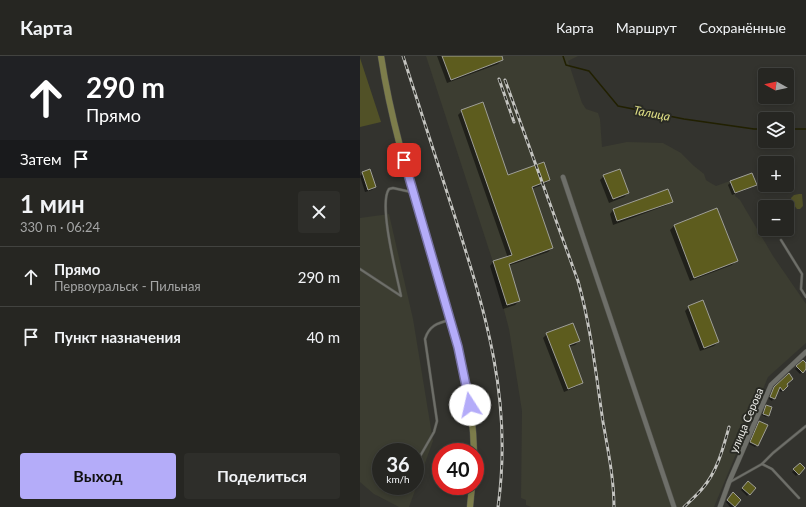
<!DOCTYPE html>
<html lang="ru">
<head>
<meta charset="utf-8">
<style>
  body { margin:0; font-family:Lato,sans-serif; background:#2e2e2a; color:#f1f3f6; height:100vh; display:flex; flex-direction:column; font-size:15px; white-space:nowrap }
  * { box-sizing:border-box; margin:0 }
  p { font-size:13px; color:#a4a5a5 }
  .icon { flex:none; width:22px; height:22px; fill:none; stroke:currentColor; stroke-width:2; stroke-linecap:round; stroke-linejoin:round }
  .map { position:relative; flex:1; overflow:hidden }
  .sheet { display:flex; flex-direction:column; background:#262622; width:360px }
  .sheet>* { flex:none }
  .top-card { background:#202124; color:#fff; overflow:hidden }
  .needle { width:26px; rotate:278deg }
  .buttons { position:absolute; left:398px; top:12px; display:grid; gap:8px }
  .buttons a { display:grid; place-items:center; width:36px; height:36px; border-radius:4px; background:#262622; box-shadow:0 2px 6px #0003,0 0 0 1px #424340; font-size:20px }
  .speed { position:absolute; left:12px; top:387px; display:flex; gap:8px; font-size:20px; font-weight:700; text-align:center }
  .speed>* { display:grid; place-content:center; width:52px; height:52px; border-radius:50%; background:#262622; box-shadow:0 2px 6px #0003,0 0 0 1px #424340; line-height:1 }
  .speed small { font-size:10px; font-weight:400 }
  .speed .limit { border:6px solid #d22; background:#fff; color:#111 }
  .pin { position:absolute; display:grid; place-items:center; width:34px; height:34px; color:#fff; margin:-17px; border-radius:8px; box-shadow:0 2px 6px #0006 }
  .me { position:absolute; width:44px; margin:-22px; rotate:350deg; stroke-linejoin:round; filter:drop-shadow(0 0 3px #0008) }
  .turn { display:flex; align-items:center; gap:14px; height:84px; padding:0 20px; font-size:18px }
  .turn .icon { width:52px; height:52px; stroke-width:2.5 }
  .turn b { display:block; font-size:28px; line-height:34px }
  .then { display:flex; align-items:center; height:38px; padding:0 20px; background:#0003; gap:8px; font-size:15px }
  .round { display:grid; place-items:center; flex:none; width:42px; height:42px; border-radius:4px; background:#2e2e2a }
  .overview { display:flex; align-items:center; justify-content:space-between; height:68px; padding:0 20px }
  h1 { font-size:24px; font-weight:700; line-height:30px }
  .primary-button { display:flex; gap:8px; margin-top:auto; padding:8px 20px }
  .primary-button a { flex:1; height:46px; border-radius:4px; background:#b4acf9; color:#111; font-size:16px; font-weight:700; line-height:46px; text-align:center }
  .primary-button a+a { background:#2e2e2a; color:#f1f3f6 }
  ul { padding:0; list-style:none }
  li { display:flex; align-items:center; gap:12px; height:60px; padding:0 20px; border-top:1px solid #424340 }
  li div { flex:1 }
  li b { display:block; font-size:15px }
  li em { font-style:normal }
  header { display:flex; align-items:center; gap:24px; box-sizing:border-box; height:56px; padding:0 20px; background:#262622; border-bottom:1px solid #424340 }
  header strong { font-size:19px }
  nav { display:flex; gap:22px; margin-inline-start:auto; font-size:14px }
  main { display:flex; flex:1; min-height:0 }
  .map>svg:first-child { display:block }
</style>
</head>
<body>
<header>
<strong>Карта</strong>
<nav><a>Карта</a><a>Маршрут</a><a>Сохранённые</a></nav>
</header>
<main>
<section class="sheet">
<div class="top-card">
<div class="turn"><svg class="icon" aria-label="ahead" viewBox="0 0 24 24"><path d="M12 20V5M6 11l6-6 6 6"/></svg><div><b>290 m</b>Прямо</div></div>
<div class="then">Затем<svg class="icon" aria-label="arrive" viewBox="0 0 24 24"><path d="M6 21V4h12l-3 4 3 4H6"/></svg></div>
</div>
<div class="overview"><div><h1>1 мин</h1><p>330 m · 06:24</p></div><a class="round"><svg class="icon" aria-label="close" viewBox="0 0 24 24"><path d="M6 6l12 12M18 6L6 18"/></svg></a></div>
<ul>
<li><svg class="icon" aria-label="ahead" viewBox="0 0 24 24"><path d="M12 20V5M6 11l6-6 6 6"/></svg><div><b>Прямо</b><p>Первоуральск - Пильная</p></div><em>290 m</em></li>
<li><svg class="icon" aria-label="arrive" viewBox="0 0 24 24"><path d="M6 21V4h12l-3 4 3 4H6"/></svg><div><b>Пункт назначения</b></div><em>40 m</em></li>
</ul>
<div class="primary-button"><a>Выход</a><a>Поделиться</a></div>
</section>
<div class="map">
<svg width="446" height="451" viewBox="0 0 446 451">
  <rect width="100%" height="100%" fill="#33332e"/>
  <!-- built -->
  <g fill="#3c3d31" fill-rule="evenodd">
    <polygon points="66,0 218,0 208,5 222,47 226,53 238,57 240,63 242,91 267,86 303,87 321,97 334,110 344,118 346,124 349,126 356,130 392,117 397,129 375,137 375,140 380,144 413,200 446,248 446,287 408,321 354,451 171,451 166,449 166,444 161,442 162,355 149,273 143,250 147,249"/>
    <path d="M29,158L53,263L73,385L49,451H39L14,438L0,426V162ZM21,396H55V430H21Z"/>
  </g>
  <!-- green -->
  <g fill="#515127">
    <polygon points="0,2 21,66 0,71"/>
    <polygon points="439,138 442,138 443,150 440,153 437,153 432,147 431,142 434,139"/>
  </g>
  <!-- shadow -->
  <g fill="#0007">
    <polygon points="77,0 141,0 142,4 138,8 87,27"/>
    <polygon points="102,55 148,120 189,124 185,128 171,133 192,192 188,196 148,210 159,245 155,249 143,253 130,210 133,206 148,202 98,59"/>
    <polygon points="3,117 15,131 12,134 5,136 0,120"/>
    <polygon points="244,120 268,137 264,141 249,147 240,124"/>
    <polygon points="371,126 396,128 393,131 372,139 368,129"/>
    <polygon points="311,145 307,149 253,169 250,158 254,153"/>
    <polygon points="314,170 376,205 372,209 330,225 310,174"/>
    <polygon points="329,251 358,286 354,290 340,295 325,255"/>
    <polygon points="187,278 219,285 215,289 208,291 222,326 218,330 204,336 183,282"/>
    <polygon points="443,305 446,309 446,312 440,318 435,313"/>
    <polygon points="429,319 426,329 427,330 421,336 418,333 412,345 409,343 413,334"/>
    <polygon points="407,350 408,359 406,361 402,359"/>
    <polygon points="398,368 397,389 395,391 389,388"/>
    <polygon points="440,409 443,412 436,420 432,416"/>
    <polygon points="388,427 394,432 387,440 381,434"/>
    <polygon points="373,438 380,444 374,451 370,451 366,446"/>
  </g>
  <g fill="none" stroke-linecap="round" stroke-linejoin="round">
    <!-- stream -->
    <g stroke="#212001" stroke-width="1.5">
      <polyline points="203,0 206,9 229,15 258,50 324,63 394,73 405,73"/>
      <polyline points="427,73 446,73"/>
    </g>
  </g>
  <!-- building -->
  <g fill="#5d5c1e" stroke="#9f9f98">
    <polygon points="82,0 142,0 143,4 91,24"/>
    <polygon points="123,46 148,119 184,106 190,124 172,131 193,192 149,208 160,245 147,249 133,205 152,199 101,54"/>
    <polygon points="10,113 16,131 8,134 2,116"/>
    <polygon points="260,113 269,137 253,143 243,119"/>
    <polygon points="392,117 397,129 375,137 370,125"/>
    <polygon points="308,133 313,146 257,165 253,153"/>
    <polygon points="357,152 378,205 334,222 314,169"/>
    <polygon points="343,244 359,286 344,292 328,250"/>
    <polygon points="213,267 220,285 209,289 223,327 208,333 186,277"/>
    <polygon points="443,304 446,307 446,313 443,317 436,310"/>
    <polygon points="429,317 433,323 427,328 428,330 423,335 420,331 415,343 410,341 414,331"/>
    <polygon points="406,349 412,351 409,360 403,358"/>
    <polygon points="399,365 408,369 398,390 390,386"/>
    <polygon points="440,407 445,412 439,419 433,413"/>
    <polygon points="388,425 396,432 390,439 382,432"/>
    <polygon points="373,436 381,444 375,451 367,444"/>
  </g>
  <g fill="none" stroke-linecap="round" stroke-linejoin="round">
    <!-- lane casing -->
    <g stroke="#52524d" stroke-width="3">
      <g id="lane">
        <polyline points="421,184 442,218 441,233 446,241"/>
        <path d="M0,213L41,240C37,220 18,148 29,133L33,132L51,136"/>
        <polyline points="402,408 413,397 446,370"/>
        <path d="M55,409L74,376L77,365L65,283C69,270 77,267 90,264"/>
        <polyline points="370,426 402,408 412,413 439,442"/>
      </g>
    </g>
    <!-- street casing -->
    <g stroke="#52524d" stroke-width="5.5">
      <g id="street">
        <polyline points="203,121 314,451"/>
        <polyline points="360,451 369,426 411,329 446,296"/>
      </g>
    </g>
    <!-- secondary casing -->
    <g stroke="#52524d" stroke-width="7">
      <g id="secondary">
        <path d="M21,0C33,80 60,158 82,235C98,287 113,341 114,396"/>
        <polyline points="110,451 112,430"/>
      </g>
    </g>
    <!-- lane -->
    <use href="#lane" stroke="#6e6f69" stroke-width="2"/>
    <!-- street -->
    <use href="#street" stroke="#6e6f69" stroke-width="4.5"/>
    <!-- secondary -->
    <use href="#secondary" stroke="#7d7d4b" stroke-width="6"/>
    <!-- rail casing -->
    <g stroke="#c4c4c0" stroke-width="3">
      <g id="rail">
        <path d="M43,0C60,53 77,105 94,158C126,258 153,344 138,451"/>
        <polyline points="139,23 154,66"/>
        <path d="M145,24L218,225C231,271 236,319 243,366C248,394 254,423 254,451"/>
        <path d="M324,451C330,445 336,440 342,433C357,416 363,393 369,371"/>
      </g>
    </g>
    <!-- rail -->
    <use href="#rail" stroke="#292a24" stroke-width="1.5" stroke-dasharray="4.5" stroke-linecap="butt"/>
  </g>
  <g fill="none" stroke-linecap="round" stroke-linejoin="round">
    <!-- route casing -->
    <g stroke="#7570a2" stroke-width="10">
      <polyline id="route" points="44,104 98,291 110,349"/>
    </g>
    <!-- route -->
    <use href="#route" stroke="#b4acf9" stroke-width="7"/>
  </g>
  <g text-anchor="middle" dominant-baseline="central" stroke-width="4" stroke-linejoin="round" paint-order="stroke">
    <!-- street labels -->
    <g font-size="11" fill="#eeeeea" stroke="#292a24">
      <text transform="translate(386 364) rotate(-67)">улица Серова</text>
    </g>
    <!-- water labels -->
    <g font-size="12" font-style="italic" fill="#e1e186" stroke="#292a24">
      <text transform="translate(292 57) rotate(11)">Талица</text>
    </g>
  </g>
</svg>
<div class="buttons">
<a><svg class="needle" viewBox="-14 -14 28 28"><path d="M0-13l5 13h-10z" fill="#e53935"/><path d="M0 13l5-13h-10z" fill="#a4a5a5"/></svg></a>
<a><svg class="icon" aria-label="layers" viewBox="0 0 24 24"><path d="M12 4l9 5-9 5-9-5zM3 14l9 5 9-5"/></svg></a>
<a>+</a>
<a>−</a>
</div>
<div class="speed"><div>36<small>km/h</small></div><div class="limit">40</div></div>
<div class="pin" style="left:44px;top:104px;background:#d93025"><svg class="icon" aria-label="arrive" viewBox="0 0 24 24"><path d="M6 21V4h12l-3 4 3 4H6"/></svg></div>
<svg class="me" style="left:110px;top:349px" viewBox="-20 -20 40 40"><circle r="19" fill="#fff"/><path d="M0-13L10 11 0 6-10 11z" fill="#b4acf9"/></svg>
</div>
</main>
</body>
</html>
